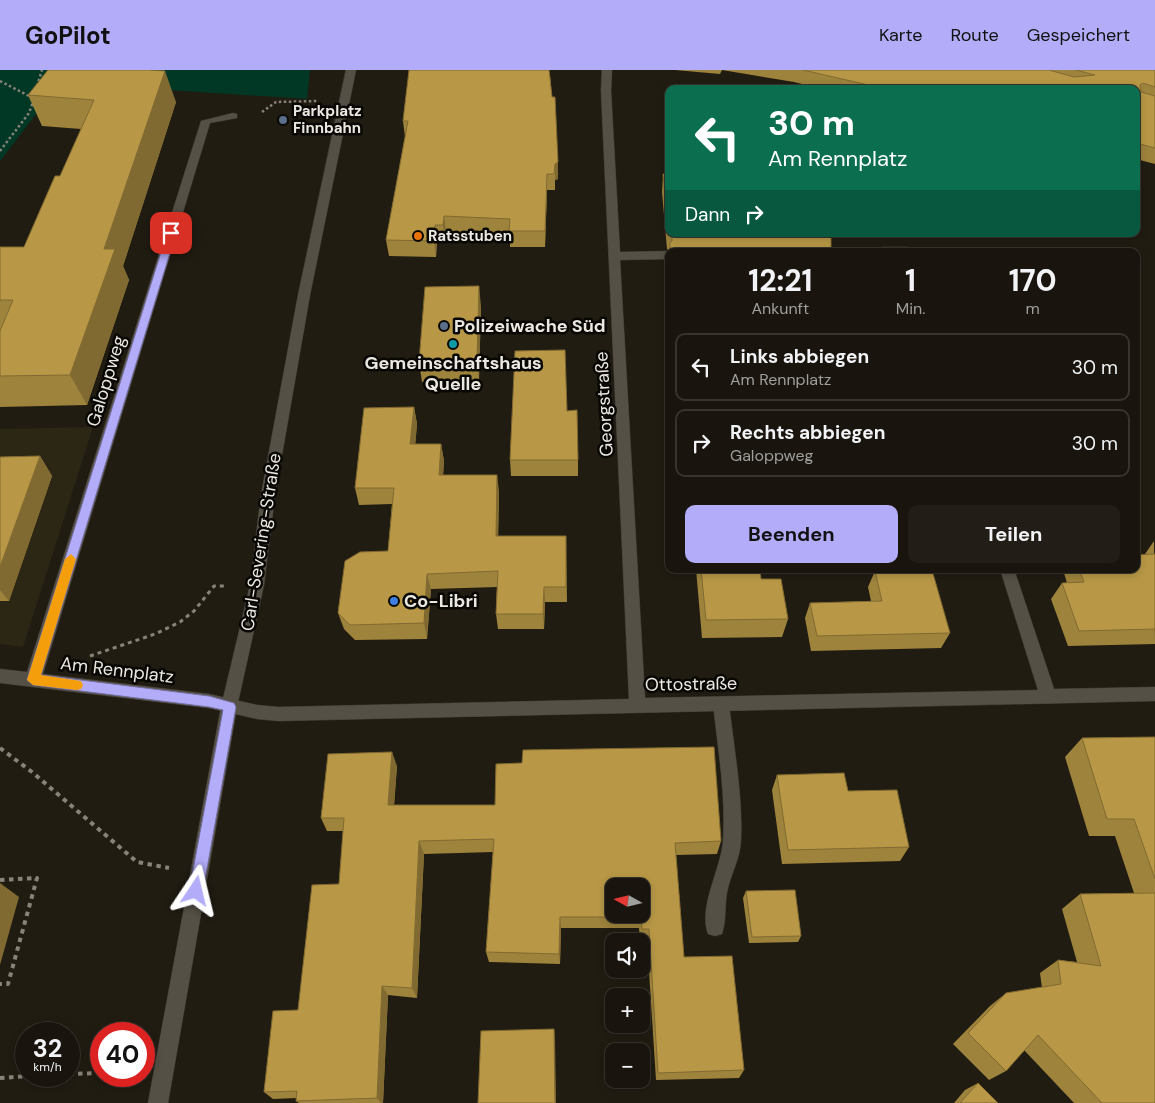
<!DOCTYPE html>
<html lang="de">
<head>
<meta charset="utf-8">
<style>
  body { margin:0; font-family:"DM Sans",sans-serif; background:#221e17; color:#f1f3f6; height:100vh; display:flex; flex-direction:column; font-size:19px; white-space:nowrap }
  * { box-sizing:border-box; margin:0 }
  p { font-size:16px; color:#9f9f9e }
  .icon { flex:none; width:28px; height:28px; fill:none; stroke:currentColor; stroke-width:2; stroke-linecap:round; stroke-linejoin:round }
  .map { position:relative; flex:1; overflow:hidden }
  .drawer { position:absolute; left:665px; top:178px; width:475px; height:325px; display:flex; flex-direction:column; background:#19150e; border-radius:10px; box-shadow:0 2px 8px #0003,0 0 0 1px #37342e }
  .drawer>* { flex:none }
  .top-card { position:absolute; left:665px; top:15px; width:475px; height:152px; border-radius:10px; box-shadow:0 2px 8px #0003,0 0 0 1px #37342e; background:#0b6e4f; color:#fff; overflow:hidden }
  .needle { width:32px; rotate:278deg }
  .buttons { position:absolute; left:605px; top:808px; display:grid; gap:10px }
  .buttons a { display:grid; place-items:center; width:45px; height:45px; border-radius:10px; background:#19150e; box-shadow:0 2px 8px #0003,0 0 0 1px #37342e; font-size:25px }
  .speed { position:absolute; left:15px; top:952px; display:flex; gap:10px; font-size:25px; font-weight:700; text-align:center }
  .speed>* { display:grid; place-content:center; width:65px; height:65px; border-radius:50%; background:#19150e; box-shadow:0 2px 8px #0003,0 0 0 1px #37342e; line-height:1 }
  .speed small { font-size:12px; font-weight:400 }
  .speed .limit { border:8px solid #d22; background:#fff; color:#111 }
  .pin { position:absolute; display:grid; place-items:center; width:42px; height:42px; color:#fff; margin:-21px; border-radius:10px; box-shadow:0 2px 8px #0006 }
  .me { position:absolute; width:55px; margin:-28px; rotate:10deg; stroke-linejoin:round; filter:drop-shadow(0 0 4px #0008) }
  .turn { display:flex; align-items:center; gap:18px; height:105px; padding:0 20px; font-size:22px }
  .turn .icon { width:65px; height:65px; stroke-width:2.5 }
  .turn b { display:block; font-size:35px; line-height:42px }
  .then { display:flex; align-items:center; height:48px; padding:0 20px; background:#0003; gap:10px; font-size:19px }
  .eta { display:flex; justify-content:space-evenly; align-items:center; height:85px; text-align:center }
  .eta b { font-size:30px; font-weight:700; line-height:35px }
  .primary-button { display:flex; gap:10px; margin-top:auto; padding:10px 20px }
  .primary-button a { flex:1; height:58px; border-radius:10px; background:#b3adf9; color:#111; font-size:20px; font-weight:700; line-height:58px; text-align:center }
  .primary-button a+a { background:#221e17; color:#f1f3f6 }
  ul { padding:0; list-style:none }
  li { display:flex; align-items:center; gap:15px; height:68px; margin:0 10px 8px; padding:0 10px; border:2px solid #37342e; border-radius:10px }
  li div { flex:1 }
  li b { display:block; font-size:19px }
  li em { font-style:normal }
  header { display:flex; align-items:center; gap:30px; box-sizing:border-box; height:70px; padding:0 25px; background:#b3adf9; color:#111 }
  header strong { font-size:24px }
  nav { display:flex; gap:28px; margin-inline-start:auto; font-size:18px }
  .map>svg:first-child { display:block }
</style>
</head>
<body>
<header>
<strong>GoPilot</strong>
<nav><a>Karte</a><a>Route</a><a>Gespeichert</a></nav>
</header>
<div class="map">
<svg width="1155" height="1033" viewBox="0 0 1155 1033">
  <rect width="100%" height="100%" fill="#211c12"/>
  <!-- built -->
  <polygon fill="#2c2615" points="93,357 23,577 0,574 0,359"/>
  <!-- green -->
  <polygon fill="#003825" points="0,0 310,0 307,29 60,13 0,91"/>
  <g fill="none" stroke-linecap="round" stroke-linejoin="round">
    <!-- lane casing -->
    <g stroke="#3c3833" stroke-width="1">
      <path id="lane" d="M721,627L727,629L729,634C734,679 743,726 741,771C740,788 732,802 728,818C724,833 727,849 722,864L715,866L708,864C698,837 721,799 723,771C726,726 718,679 713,634L715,629Z"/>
    </g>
    <!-- street casing -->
    <g stroke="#3c3833" stroke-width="1">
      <g id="street">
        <polygon points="602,0 612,0 611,21 620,182 669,181 669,189 620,190 645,628 1038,620 1000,499 1014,499 1054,619 1155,617 1155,631 278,651 257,649 209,638 0,613 0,599 27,602 201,51 233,43 237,44 237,48 210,53 43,604 209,624 257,635 278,637 629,629 601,21"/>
        <polygon points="883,177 907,177 913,181 877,181"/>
      </g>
    </g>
    <!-- secondary casing -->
    <g stroke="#3c3833" stroke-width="1">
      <polygon id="secondary" points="346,0 356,0 310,225 275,425 264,515 237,637 168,1033 148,1033 221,637 250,515 261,425 298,225"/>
    </g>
    <!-- path-far2 -->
    <g stroke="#87837b" stroke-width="2.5" stroke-dasharray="2.5 2.5" stroke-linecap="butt">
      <polyline points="0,11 31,27"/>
      <polyline points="37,16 42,0"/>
      <polyline points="262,42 276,32 318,31"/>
      <polyline points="0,81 29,43 33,32"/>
    </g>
    <!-- path-far1 -->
    <polyline stroke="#87837b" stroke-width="3" stroke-dasharray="4 4" stroke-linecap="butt" points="90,586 155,564 180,552 194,541 214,516 226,516"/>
    <!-- path -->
    <g stroke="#87837b" stroke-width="4" stroke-dasharray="4.5 4.5" stroke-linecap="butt">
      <polyline points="0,678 32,702 137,792 169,798"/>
      <polyline points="0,810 37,808 8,914 0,914"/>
      <polyline points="69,1004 101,1003"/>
      <polyline points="0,1008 30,1006"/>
    </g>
    <!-- lane -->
    <use href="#lane" fill="#555045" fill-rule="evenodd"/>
    <!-- street -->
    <use href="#street" fill="#555045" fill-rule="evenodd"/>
    <!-- secondary -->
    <use href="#secondary" fill="#555045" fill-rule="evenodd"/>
  </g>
  <!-- wall -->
  <g fill="#9e833c">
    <polygon points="675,0 1155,0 1155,94 1136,89 1136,19 822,19 794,12 722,0 720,4"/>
    <polygon points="550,5 558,92 558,109 555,110 555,120 547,120 545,177 510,177 510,165 446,162 445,171 437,172 436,187 389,186 386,170 405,67 403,51"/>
    <polygon points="28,25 176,32 123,196 129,210 87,335 0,337 0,177 24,177 60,106 81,59 42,56"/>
    <polygon points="663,104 669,104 669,164 831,164 831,181 669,181 669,180 667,179 662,122"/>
    <polygon points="481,236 479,310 422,312 419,292"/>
    <polygon points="414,337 417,354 415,374 441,374 444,391 443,405 499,421 498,466 566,466 567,532 545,532 544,559 498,559 496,544 497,517 431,519 427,569 355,570 344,559 338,543 388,481 392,434 359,435 355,418"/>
    <polygon points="40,386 52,406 9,531 0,531 0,387"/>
    <polygon points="510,390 578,390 578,406 511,406"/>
    <polygon points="1154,471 1155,574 1068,576 1051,529 1062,513 1067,513 1064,503 1066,499 1136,499 1145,484"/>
    <polygon points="696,499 760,499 761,509 788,549 782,567 702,568"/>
    <polygon points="875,501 950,563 941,578 811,581 805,548 810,533 871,531 868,517"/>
    <polygon points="1155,667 1155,1033 1074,1033 1024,980 1006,1001 989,1010 953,974 990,936 1006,923 1042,918 1040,903 1058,890 1077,892 1062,839 1080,824 1134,823 1115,766 1089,766 1065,687 1082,668"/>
    <polygon points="397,696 394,735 721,771 717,784 676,785 684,887 744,1000 739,1008 656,1010 647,870 640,870 639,858 561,858 560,894 489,892 486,882 493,782 424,784 417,928 388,925 383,1033 299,1033 296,1031 297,1028 273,1029 264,1022 298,940 339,814 343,761 327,761 321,748"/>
    <polygon points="777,705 848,721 909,777 900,791 782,794 772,720"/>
    <polygon points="746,821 801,866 798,872 749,873 743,828"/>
    <polygon points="978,1013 998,1033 954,1033 965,1020"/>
  </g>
  <!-- shaded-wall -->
  <g fill="#816a31">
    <polygon points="165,1 176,32 123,196 129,210 87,335 70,305 104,179"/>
    <polygon points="558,92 558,109 555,110 555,120 555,94"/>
    <polygon points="547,104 547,120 545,177 545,161"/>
    <polygon points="444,146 446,162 445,171 443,155"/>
    <polygon points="435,155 437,172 436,187 434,171"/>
    <polygon points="479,216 481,236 479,310 477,290"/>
    <polygon points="414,337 417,354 414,392 410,374"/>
    <polygon points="441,374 444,391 442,422 439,405"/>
    <polygon points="40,386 52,406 9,531 0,520 0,497"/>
    <polygon points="497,405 499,421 498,482 496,466"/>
    <polygon points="427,504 431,519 427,569 424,553"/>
    <polygon points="544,517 545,532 544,559 543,544"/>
    <polygon points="392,682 397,696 393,749 388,735"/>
    <polygon points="419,771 424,784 417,928 412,918"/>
    <polygon points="0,813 19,827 0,895"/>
    <polygon points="560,847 561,858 560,894 559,884"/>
    <polygon points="382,916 388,925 383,1033 381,1033 377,1028"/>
    <polygon points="554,959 555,968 556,1033 555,1033"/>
  </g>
  <!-- building -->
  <g fill="#b89846" stroke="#816a31" fill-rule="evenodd">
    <polygon points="48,0 149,0 165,1 104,179 115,179 70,305 0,306 0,261 13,230 0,230 0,177 24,177 55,106 60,106 94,30 28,25"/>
    <polygon points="409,0 549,0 552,27 555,27 558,92 555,94 554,104 547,104 545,161 509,161 510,149 444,146 443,155 435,155 434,171 386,170 408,51 403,51"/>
    <polygon points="803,0 1049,0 1074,7 1095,5 1076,0 1155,0 1155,17 1143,13 1140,15 1141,22 1155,26 1155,78 1136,73 1136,19 948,19 946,18 945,19 886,19"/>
    <polygon points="663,104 669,104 669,160"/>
    <polygon points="672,164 831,164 831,181 670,181 670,173 672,171"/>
    <polygon points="479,216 477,290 419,292 425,217"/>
    <polygon points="565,280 567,341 577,340 578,390 510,390 515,281"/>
    <polygon points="414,337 410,374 441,374 439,405 497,405 496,466 566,466 566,517 544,517 543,544 496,544 498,501 427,504 424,553 350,555 338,543 345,491 360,482 388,481 394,418 355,418 364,338"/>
    <polygon points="40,386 0,497 0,387"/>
    <polygon points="1155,484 1155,559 1079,561 1062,513 1084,512 1079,499 1136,499 1136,485"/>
    <polygon points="701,499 760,499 761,509 781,509 788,549 706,550"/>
    <polygon points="932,500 950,563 817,566 810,533 882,531 875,501"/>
    <polygon points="1155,667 1155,809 1134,749 1107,749 1082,668"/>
    <path d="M714,677L721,771L675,773L684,887L732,886L744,1000L658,1003L649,859H642L641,847H560L559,884L486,882L494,769L419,771L412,918L382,916L377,1028L296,1031L297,1021L264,1022L273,941L298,940L312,815L339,814L344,748H321L328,684L392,682L388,735H495L496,694L522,693L523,680ZM614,816H641V844H614Z"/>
    <polygon points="844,703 848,721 897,720 909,777 788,780 777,705"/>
    <polygon points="795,820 801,866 752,867 746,821"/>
    <polygon points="1155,823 1155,1033 1102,1033 1038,965 1006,1001 968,963 1006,923 1061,914 1058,890 1101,896 1080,824"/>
    <polygon points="554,959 555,1033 478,1033 481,961"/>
    <polygon points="978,1013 998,1033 960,1033"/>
  </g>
  <!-- route -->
  <polygon fill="#b3adf9" stroke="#7470a2" points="171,160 176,163 41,605 209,626 234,633 236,637 203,821 201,826 196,828 191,826 189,821 223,640 209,637 33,615 27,610 167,163"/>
  <!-- slow -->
  <polygon fill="#f59e0b" points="71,484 76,489 41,605 81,611 83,615 81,619 77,620 33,615 27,610 65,489"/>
  <!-- markers -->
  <g fill="#5c6f8a" stroke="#090704" stroke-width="2">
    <circle cx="283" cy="50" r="5"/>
    <circle cx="444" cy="256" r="5"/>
  </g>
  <circle fill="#e8710a" stroke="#090704" stroke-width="2" cx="418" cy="166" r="5"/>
  <circle fill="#0f9aa8" stroke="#090704" stroke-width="2" cx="453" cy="274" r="5"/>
  <circle fill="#3f7fe0" stroke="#090704" stroke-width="2" cx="394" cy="531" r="5"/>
  <g text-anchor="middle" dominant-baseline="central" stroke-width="5" stroke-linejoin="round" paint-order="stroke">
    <!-- far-poi labels -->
    <g font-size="15" font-weight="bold" fill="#ebe8e1" stroke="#090704" text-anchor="start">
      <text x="293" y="41">Parkplatz<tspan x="293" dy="17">Finnbahn</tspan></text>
      <text x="428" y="166">Ratsstuben</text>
    </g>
    <!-- poi labels -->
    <g font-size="18" font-weight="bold" fill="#ebe8e1" stroke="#090704" text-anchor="start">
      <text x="454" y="256">Polizeiwache Süd</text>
      <text x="453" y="293" text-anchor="middle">Gemeinschaftshaus<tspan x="453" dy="21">Quelle</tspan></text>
      <text x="404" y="531">Co-Libri</text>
    </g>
    <!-- street labels -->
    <g font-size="18" fill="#ebe8e1" stroke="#090704">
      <text transform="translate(106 311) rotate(-73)">Galoppweg</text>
      <text transform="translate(604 334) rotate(-93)">Georgstraße</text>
      <text transform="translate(261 472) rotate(-81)">Carl-Severing-Straße</text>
      <text transform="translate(117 600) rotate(7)">Am Rennplatz</text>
      <text transform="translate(691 614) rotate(-1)">Ottostraße</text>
    </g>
  </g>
</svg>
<div class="buttons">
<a><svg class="needle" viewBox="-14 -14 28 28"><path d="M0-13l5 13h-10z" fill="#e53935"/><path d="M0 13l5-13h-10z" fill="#9f9f9e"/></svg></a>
<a><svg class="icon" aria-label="sound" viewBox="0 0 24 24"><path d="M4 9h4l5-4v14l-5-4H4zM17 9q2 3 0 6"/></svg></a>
<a>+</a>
<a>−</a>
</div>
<div class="speed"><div>32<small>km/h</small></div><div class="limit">40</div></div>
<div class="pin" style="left:171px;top:163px;background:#d93025"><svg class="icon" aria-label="arrive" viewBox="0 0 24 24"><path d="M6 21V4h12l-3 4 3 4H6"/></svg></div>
<svg class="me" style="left:196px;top:821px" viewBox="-20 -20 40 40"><path d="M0-17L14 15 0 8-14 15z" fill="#b3adf9" stroke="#fff" stroke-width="4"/></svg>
<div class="top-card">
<div class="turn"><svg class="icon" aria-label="left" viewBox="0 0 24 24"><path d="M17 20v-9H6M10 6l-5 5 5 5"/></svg><div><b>30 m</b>Am Rennplatz</div></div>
<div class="then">Dann<svg class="icon" aria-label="right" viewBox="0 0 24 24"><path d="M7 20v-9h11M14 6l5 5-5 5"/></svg></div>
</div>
<section class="drawer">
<div class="eta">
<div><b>12:21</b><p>Ankunft</p></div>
<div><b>1</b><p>Min.</p></div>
<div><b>170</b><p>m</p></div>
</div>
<ul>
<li><svg class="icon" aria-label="left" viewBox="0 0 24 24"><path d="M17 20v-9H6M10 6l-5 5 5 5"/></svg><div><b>Links abbiegen</b><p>Am Rennplatz</p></div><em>30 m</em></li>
<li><svg class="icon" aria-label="right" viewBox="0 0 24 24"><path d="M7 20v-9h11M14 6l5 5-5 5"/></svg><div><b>Rechts abbiegen</b><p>Galoppweg</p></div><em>30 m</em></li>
</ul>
<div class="primary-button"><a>Beenden</a><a>Teilen</a></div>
</section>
</div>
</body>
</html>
